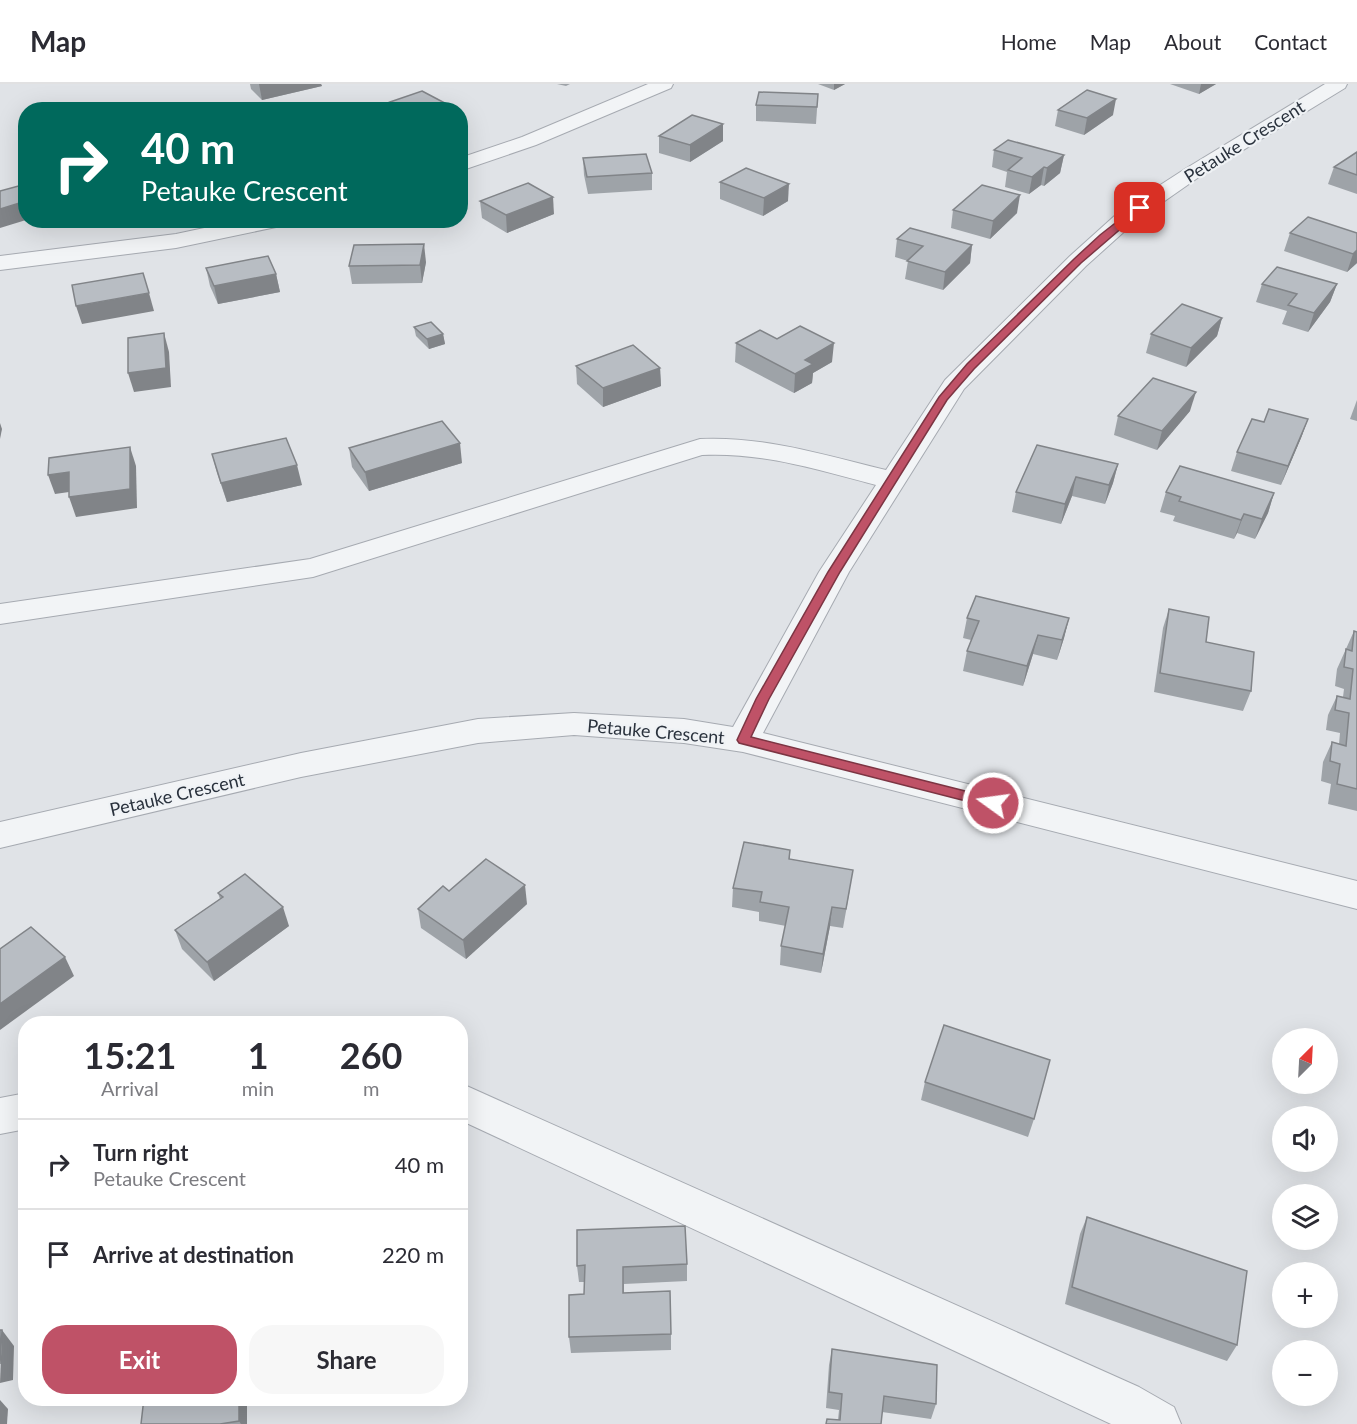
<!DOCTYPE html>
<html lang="en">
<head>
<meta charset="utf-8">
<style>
  body { margin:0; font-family:Lato,sans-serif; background:#f7f7f7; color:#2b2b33; height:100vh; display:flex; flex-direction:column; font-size:22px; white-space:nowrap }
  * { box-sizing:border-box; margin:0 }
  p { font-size:20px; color:#7c7c81 }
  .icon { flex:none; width:33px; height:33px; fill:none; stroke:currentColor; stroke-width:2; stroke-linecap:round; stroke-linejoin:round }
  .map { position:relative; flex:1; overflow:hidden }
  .side { position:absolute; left:18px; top:932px; width:450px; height:390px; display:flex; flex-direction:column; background:#fff; border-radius:24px; box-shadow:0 6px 24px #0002 }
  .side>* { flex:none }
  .hud { position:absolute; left:18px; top:18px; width:450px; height:126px; border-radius:24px; box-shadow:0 6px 24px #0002; background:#00695c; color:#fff; overflow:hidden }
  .needle { width:39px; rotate:24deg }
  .tools { position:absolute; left:1272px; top:944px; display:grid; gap:12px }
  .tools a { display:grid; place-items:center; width:66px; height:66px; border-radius:50%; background:#fff; box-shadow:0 6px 24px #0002; font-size:30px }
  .pin { position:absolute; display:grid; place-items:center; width:51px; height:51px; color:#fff; margin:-26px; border-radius:12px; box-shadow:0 3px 9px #0006 }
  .me { position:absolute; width:66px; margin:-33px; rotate:284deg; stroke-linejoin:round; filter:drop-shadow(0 0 4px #0008) }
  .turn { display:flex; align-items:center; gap:21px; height:126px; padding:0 24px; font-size:27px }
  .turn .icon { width:78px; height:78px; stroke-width:2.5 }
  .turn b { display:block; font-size:42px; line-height:51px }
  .eta { display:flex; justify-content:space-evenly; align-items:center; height:102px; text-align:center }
  .eta b { font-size:36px; font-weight:700; line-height:42px }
  .primary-button { display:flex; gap:12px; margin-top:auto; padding:12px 24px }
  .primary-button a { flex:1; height:69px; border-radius:24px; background:#bf5267; color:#fff; font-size:24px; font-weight:700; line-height:69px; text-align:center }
  .primary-button a+a { background:#f7f7f7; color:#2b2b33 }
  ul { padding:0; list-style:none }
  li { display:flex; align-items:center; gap:18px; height:90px; padding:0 24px; border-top:2px solid #e1e1e2 }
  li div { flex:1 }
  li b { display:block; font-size:22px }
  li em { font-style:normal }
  header { display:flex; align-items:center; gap:36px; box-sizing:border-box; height:84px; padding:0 30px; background:#fff; border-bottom:2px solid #e1e1e2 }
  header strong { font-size:28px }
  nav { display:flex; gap:33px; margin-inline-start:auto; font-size:21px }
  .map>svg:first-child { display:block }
</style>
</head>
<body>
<header>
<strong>Map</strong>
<nav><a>Home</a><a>Map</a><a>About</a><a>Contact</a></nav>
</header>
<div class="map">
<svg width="1357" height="1340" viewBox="0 0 1357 1340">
  <rect width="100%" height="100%" fill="#e0e3e7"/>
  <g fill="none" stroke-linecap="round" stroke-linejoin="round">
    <!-- minor casing -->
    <g stroke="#a6aab1" stroke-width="2">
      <g id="minor">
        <polygon points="648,0 673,0 671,4 536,61 460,87 460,74 522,53"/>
        <path d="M1325,0H1347L1345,4L1199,93L1136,137L1086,182L964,305L849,488L763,649L1357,797V825L743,668L684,659L574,651L478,659L301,693L0,764V738L301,669L478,635L574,629L684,635L733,643L819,488L876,401C819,386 763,368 702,371L313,493L0,540V520L310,475L700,355C764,352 824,371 886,386L945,296L1070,172L1120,127L1185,85Z"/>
        <polygon points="242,136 286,136 284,141 276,143 176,164 0,186 0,172 176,150"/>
        <polygon points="460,999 1139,1303 1174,1323 1181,1340 1111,1340 460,1036"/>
        <polygon points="26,1009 26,1045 0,1050 0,1014"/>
      </g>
    </g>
    <!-- minor -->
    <use href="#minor" fill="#f2f4f6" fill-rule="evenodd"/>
  </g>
  <!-- wall -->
  <g fill="#9ea3a8">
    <polygon points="250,0 321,0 322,2 262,16 251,5"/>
    <polygon points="557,0 570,0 566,2"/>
    <polygon points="818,0 845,0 834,6"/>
    <polygon points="1170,0 1216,0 1199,10"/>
    <polygon points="818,10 816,40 756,37 756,21"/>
    <polygon points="390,18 458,26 391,26"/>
    <polygon points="1058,26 1113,31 1084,51 1055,42"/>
    <polygon points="723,40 723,57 690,78 659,69 659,52"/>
    <polygon points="994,66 1064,71 1060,89 1044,102 1041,101 1029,110 1005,103 1007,88 992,83"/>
    <polygon points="1357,68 1357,110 1328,100 1334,83"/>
    <polygon points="583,74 652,89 652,106 588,110 584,91"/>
    <polygon points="720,98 788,117 763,132 720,115"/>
    <polygon points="480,117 554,130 507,149 482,134"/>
    <polygon points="953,126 1017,129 990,155 951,144"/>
    <polygon points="1290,149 1357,149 1357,179 1347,188 1284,167"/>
    <polygon points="897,155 972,161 970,179 943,206 905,195 908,177 895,173"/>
    <polygon points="426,178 422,199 352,200 349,182"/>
    <polygon points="206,184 276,190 280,208 218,220 210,202"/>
    <polygon points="1262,200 1337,200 1330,218 1308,248 1282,240 1287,227 1256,218"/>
    <polygon points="1222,234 1217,252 1186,283 1146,269 1151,250"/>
    <polygon points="414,243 443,250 445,260 429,265 416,252"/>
    <polygon points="777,255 832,278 813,289 812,299 794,309 735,278 736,259"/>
    <polygon points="576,282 660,284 661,302 603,323 577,300"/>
    <polygon points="1357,316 1357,337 1350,335"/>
    <polygon points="1190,327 1157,366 1114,351 1118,332"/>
    <polygon points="1308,335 1301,354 1281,401 1231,387 1237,368 1264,338"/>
    <polygon points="349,364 462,379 369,407 352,383"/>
    <polygon points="212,370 302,401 227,418 217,389"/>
    <polygon points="1118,380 1113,399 1105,420 1072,412 1061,440 1012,428 1016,408"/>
    <polygon points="1166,408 1274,409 1268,429 1255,455 1237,449 1234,455 1173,437 1175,432 1160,428"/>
    <polygon points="1169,525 1206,558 1251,607 1243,627 1154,608 1163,544"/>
    <polygon points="967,534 1069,534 1064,554 1057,576 1033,570 1023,602 963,587 967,567 971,556 963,554"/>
    <polygon points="1354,547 1357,548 1357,727 1328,720 1331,700 1321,697 1323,678 1332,658 1339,660 1340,649 1326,646 1328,631 1337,612 1343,613 1344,605 1335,602 1337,585"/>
    <polygon points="790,766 790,775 850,805 843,844 830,842 821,889 780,881 781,862 786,842 759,837 759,828 732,823 733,804"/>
    <polygon points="449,807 527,820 466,875 421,844 418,825"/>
    <polygon points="218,809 289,842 214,897 182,865 175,846 220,815"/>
    <polygon points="925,998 1034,1035 1028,1053 921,1016"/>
    <polygon points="1087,1133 1237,1261 1227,1277 1065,1220 1080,1150"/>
    <polygon points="687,1180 687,1197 624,1200 624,1209 671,1250 671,1266 571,1269 569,1253 584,1210 585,1198 579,1198 577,1182"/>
    <polygon points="832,1265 936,1320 931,1335 882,1328 881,1340 826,1340 827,1335 838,1336 839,1326 826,1324 829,1281"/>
    <polygon points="247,1314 247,1340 141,1340"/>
  </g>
  <!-- shaded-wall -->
  <g fill="#818488">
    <polygon points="259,0 321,0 322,2 262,16"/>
    <polygon points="834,0 845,0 834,6"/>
    <polygon points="1201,0 1216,0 1199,10"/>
    <polygon points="1116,15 1113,31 1084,51 1087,34"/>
    <polygon points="723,40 723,57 690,78 690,61"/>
    <polygon points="1064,71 1060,89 1044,102 1047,84"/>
    <polygon points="1044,83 1041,101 1029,110 1032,93"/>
    <polygon points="789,100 788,117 763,132 764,114"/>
    <polygon points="1020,111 1017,129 990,155 993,137"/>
    <polygon points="553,113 554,130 507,149 506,131"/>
    <polygon points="26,117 26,136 0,144 0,125"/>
    <polygon points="424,160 426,178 422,199 420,181"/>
    <polygon points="972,161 970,179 943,206 945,188"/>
    <polygon points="1357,166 1357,179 1347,188 1353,170"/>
    <polygon points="276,190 280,208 218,220 214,202"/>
    <polygon points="1337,200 1330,218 1308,248 1314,229"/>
    <polygon points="149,209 154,227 82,240 76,222"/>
    <polygon points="1222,234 1217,252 1186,283 1191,264"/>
    <polygon points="164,249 169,268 171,303 134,308 128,289"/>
    <polygon points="443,250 445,260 429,265 427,255"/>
    <polygon points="834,259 832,278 813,289 812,299 794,309 795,290 805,276"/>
    <polygon points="660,284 661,302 603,323 603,304"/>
    <polygon points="1196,308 1190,327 1157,366 1162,347"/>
    <polygon points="1308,335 1301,354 1281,401 1288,382"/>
    <polygon points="0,339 2,345 0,355"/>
    <polygon points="460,359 462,379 369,407 365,388"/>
    <polygon points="130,363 136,382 137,424 76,433 69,413"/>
    <polygon points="1118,380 1113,399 1105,420 1109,401"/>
    <polygon points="297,381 302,401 227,418 221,399"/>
    <polygon points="69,388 76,407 55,410 48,391"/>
    <polygon points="1076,393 1072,412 1061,440 1065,420"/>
    <polygon points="1274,409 1268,429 1255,455 1262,435"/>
    <polygon points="1244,430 1237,449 1234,455 1241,436"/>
    <polygon points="1069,534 1064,554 1057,576 1062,556"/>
    <polygon points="1038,551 1033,570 1023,602 1027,582"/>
    <polygon points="525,801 527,820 466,875 463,856"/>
    <polygon points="283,823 289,842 214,897 207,878"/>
    <polygon points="832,823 830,842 821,889 823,870"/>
    <polygon points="65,873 74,892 0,946 0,920"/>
    <polygon points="2,1246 14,1262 13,1296 0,1299"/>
    <polygon points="239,1314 247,1314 247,1340 241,1340 239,1337"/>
    <polygon points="0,1316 8,1325 7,1340 0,1340"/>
  </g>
  <!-- building -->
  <g fill="#b8bdc3" stroke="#818488" stroke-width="1.5">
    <polygon points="1087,6 1116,15 1087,34 1058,26"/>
    <polygon points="422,7 458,26 404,26 390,18"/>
    <polygon points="759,8 818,10 817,23 756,21"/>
    <polygon points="692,31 723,40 690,61 659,52"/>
    <polygon points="1008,56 1064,71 1047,84 1044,83 1032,93 1008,86 1022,74 994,66"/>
    <polygon points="1357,68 1357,91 1334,83"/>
    <polygon points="646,70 652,89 587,93 583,74"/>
    <polygon points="746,84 789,100 764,114 720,98"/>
    <polygon points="528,99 553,113 506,131 480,117"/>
    <polygon points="26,100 26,117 0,125 0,107"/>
    <polygon points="982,101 1020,111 993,137 953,126"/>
    <polygon points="1308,133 1357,149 1357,166 1353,170 1290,149"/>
    <polygon points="910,144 972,161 945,188 907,177 923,162 897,155"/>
    <polygon points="424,160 420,181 349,182 354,161"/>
    <polygon points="268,172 276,190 214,202 206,184"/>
    <polygon points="1277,183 1337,200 1314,229 1288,221 1297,210 1262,200"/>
    <polygon points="143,189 149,209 76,222 72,201"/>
    <polygon points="1182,220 1222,234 1191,264 1151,250"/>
    <polygon points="431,238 443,250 427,255 414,243"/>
    <polygon points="800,242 834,259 805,276 813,280 795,290 736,259 760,246 777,255"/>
    <polygon points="164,249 166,284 128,289 128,254"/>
    <polygon points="633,261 660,284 603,304 576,282"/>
    <polygon points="1153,294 1196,308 1162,347 1118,332"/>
    <polygon points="1269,325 1308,335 1288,382 1237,368 1252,335 1264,338"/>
    <polygon points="442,337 460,359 365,388 349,364"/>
    <polygon points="286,354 297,381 221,399 212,370"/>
    <polygon points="1037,361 1118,380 1109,401 1076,393 1065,420 1016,408"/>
    <polygon points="130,363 130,405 69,413 69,388 48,391 49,374"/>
    <polygon points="1180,382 1274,409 1262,435 1244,430 1241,436 1179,417 1181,413 1166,408"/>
    <polygon points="976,512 1069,534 1062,556 1038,551 1027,582 967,567 979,537 967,534"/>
    <polygon points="1169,525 1209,533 1206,558 1254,568 1251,607 1160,589"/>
    <polygon points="1354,547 1357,548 1357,705 1337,700 1340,680 1330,677 1332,658 1346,662 1349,629 1335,626 1337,612 1350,615 1353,585 1344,583 1346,565 1352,567"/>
    <polygon points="744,758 790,766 789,775 853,786 846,825 832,823 823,870 781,862 789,823 760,818 762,808 733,804"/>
    <polygon points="486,775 525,801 463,856 418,825 443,802 449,807"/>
    <polygon points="245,790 283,823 207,878 175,846 223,813 218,809"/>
    <polygon points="31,843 65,873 0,920 0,865"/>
    <polygon points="944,941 1050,976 1034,1035 925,998"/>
    <polygon points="1087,1133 1247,1187 1237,1261 1072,1203"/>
    <polygon points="685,1142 687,1180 623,1183 623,1209 670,1207 671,1250 569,1253 569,1211 584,1210 585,1181 577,1182 577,1146"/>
    <polygon points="0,1246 2,1246 0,1280"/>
    <polygon points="832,1265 937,1281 936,1320 884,1312 881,1340 826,1340 827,1335 840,1336 842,1310 829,1308"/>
    <polygon points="144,1314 239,1314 239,1337 220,1340 141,1340"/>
  </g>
  <!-- route -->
  <polygon fill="#bf5267" stroke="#7c3543" stroke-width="1.5" points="1137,122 1145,124 1081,179 974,285 947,316 840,488 769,615 751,653 993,714 1000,719 998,723 993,724 739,659 737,656 756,615 828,488 939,313 967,280 1074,175 1100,151"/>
  <g text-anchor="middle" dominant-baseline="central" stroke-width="4.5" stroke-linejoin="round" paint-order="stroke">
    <!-- street labels -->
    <g font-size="18" fill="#2a323d" stroke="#eff2f5">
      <text transform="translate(1244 57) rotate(-32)">Petauke Crescent</text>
      <text transform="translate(656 647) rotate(5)">Petauke Crescent</text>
      <text transform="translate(177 710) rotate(-13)">Petauke Crescent</text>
    </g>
  </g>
</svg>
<div class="tools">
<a><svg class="needle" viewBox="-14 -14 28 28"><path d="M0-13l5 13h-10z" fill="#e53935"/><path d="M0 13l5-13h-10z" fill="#7c7c81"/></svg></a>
<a><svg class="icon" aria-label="sound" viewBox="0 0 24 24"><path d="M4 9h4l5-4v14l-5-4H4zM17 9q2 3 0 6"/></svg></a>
<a><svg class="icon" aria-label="layers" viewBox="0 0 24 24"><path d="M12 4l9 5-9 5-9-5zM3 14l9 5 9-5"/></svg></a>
<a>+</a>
<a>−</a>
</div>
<div class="pin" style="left:1140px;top:124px;background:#d93025"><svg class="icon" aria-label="arrive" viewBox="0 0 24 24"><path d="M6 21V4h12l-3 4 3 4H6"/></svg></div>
<svg class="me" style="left:993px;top:719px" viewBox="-20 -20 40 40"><circle r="17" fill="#bf5267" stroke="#fff" stroke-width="3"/><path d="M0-11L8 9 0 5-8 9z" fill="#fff"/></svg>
<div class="hud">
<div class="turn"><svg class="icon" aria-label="right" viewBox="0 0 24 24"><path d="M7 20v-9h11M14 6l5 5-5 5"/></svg><div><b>40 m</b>Petauke Crescent</div></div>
</div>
<section class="side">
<div class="eta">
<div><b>15:21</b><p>Arrival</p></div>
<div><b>1</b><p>min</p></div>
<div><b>260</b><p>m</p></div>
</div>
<ul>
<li><svg class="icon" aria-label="right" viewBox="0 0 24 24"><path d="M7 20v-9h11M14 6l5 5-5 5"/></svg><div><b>Turn right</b><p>Petauke Crescent</p></div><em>40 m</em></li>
<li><svg class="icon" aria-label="arrive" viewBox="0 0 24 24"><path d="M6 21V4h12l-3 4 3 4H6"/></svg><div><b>Arrive at destination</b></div><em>220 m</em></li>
</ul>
<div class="primary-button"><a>Exit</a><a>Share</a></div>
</section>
</div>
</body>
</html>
